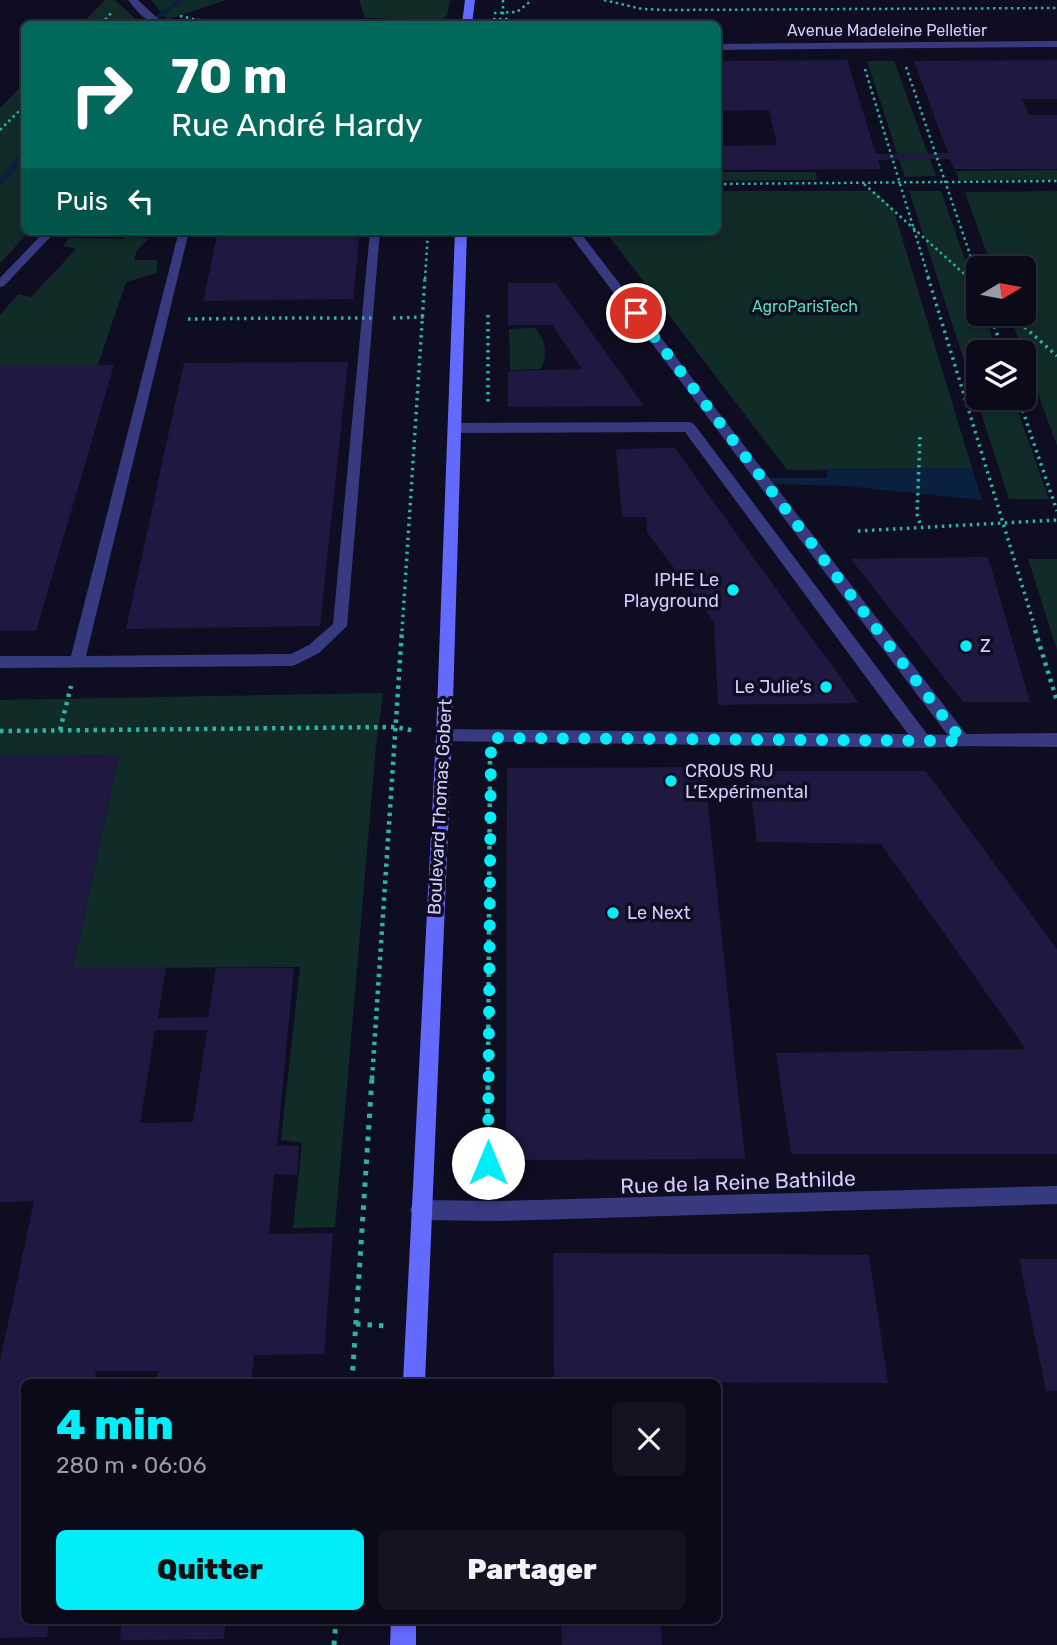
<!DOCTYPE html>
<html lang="fr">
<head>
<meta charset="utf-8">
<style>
  body { margin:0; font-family:Rubik,sans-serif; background:#141322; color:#f1f3f6; height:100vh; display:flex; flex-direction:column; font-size:26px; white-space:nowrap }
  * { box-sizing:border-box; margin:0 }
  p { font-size:23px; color:#9a9aa2 }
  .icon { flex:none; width:38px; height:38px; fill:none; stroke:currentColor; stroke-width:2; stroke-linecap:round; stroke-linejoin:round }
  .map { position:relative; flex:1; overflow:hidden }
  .sheet { position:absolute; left:21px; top:1379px; width:700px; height:245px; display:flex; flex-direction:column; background:#0b0a19; border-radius:10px; box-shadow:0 4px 10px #0003,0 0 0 2px #2b2b38 }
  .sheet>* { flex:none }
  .guide { position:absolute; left:21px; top:21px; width:700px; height:214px; border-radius:10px; box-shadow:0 4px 10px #0003,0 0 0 2px #2b2b38; background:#00695c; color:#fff; overflow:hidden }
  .needle { width:46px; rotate:80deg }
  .controls { position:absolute; left:966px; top:256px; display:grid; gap:14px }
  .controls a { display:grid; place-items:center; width:70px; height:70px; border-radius:10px; background:#0b0a19; box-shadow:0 4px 10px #0003,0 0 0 2px #2b2b38; font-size:35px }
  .pin { position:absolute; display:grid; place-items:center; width:60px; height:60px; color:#fff; margin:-30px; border:4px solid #fff; border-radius:50%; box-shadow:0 2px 7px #0007 }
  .me { position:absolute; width:77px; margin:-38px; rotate:0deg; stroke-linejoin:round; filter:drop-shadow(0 0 5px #0008) }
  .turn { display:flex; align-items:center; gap:24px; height:147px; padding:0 35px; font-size:32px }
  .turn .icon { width:91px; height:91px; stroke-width:2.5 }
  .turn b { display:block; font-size:49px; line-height:60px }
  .then { display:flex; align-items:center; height:66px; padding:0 35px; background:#0003; gap:14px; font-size:26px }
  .round { display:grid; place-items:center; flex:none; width:74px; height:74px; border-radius:10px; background:#141322 }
  .overview { display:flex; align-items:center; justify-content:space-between; height:119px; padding:0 35px }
  h1 { font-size:42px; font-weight:800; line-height:52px; color:#01edf7 }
  .action { display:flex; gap:14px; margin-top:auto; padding:14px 35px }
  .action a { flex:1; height:80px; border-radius:10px; background:#01edf7; color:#111; font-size:28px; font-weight:800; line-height:80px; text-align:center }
  .action a+a { background:#141322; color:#f1f3f6 }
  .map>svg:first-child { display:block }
</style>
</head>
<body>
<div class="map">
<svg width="1057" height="1645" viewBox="0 0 1057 1645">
  <rect width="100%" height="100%" fill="#0f0d21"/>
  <!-- green -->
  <g fill="#102b28">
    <polygon points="105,0 115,0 141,24 81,24"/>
    <polygon points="151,0 226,0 167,20"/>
    <polygon points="359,0 450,0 447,16 441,20 365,18"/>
    <polygon points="867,61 894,61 936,176 905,177"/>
    <polygon points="24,83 24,231 30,231 0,263 0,108"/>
    <polygon points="1057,170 1057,180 959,180 955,171"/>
    <polygon points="718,172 816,172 817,180 718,181"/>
    <polygon points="718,191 875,191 893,208 972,468 787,470 605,231 718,231"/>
    <polygon points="909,191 941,191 978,297 978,313 984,313 997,352 978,352 978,397 1013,397 1049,499 1009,499"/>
    <polygon points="1057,191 1057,446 1009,313 1024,313 1024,268 992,268 965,192"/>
    <polygon points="126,231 145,231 143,239 149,239 137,250 134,260 157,260 157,273 126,282 98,365 0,365 0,315 18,294 31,297 76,249 63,246 70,238 124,239"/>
    <path d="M535,328C546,341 548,354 541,369L510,370L509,329Z"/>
    <polygon points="1028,559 1057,559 1057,650"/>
    <polygon points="383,693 376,746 335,1227 293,1228 302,1143 281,1140 300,967 73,968 119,755 0,757 0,700"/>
  </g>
  <!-- water -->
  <polygon fill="#09203e" points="972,468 982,500 834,485 827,478 826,470"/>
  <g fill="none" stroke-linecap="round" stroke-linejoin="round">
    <!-- stream -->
    <g fill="#09203e" fill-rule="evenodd">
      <polygon points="177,0 184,0 152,24 145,24"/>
      <polygon points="21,153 24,153 24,159 3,184 0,184 0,177"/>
      <polygon points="763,478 848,478 853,482 848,486 763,484 758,481"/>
    </g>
  </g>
  <!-- building -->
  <g fill="#1f1942" fill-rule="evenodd">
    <polygon points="847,60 876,154 948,153 914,61 1057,60 1057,99 1022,99 1029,115 1057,115 1057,169 954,169 950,159 878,160 881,169 718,170 718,146 777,145 769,110 718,111 718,61"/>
    <polygon points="218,231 360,231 353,299 203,301"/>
    <polygon points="508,283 556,283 644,406 508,407 508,371 582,369 552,325 508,325"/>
    <polygon points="348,362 320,626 126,629 184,363"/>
    <polygon points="0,365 114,365 36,631 0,631"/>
    <polygon points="675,448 753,557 859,703 718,705 714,622 647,532 646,517 622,517 616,449"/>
    <polygon points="988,557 1030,702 963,702 851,559"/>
    <path d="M119,755L73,968L166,967L158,1018L208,1017L216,968H294L277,1145L299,1146L297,1175L274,1174L269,1234L333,1233L324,1354L254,1355L251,1382H156L158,1371H96L94,1382H24V1620H49L47,1637L0,1638V1361L34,1201L0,1202V756ZM155,1030H207L193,1122L140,1123Z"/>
    <polygon points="704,767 745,1159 506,1160 507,768"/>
    <polygon points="748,771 926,771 1057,949 1057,1154 791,1154 776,1053 1026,1049 881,844 757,842"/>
    <polygon points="553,1253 869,1255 888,1383 554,1382"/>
    <polygon points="1019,1259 1057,1259 1057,1391 1046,1391"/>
    <polygon points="122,1620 226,1620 224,1639 120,1640"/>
    <polygon points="561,1620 660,1620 662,1645 562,1645"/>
  </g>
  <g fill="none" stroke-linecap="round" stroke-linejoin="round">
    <!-- path-far3 -->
    <g stroke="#2eb2a2" stroke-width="2.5" stroke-dasharray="2.5 3.5" stroke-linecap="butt">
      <polyline points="503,0 503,15"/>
      <polyline points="604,0 642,9 668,10 1057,8"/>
      <polyline points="494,13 517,12 532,0"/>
      <polyline points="180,16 198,20 437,24"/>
      <polyline points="493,19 508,19"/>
      <polyline points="181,20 196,24 232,24"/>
      <polyline points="101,24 112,12"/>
      <polyline points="906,67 978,278"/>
      <polyline points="865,69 929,279"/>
      <polyline points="0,130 24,106"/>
      <polyline points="718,184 1057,181"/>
      <polyline points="864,184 970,279"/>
      <polyline points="425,279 428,231"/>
    </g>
    <!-- path-far2 -->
    <g stroke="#2eb2a2" stroke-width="3.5" stroke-dasharray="2.5 4.5" stroke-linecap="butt">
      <polyline points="928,277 1036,631"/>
      <polyline points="968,277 978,286"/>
      <polyline points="990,313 1003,352"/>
      <polyline points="1009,313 1057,356"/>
      <polyline points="488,315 488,404"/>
      <polyline points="393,318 424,317"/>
      <polyline points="188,319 285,318"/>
      <polyline points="1018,397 1057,511"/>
      <polyline points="920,437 917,514 921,527"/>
      <polyline points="858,531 1057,520"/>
      <polyline points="402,631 425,277"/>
    </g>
    <!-- path-far1 -->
    <g stroke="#2eb2a2" stroke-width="4.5" stroke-dasharray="3.5 5" stroke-linecap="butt">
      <polyline points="1035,630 1057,701"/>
      <polyline points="60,730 71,686"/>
      <polyline points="0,731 396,727 415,731"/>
      <polyline points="372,1079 402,630"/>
      <polyline points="488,1079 490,760"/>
    </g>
    <!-- path -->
    <g stroke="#2eb2a2" stroke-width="5" stroke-dasharray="4.5 7" stroke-linecap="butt">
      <polyline points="487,1182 488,1077"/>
      <polyline points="356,1324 387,1326"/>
      <polyline points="352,1382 372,1077"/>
      <polyline points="334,1645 336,1620"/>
    </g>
    <!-- service -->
    <g fill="#383a80" fill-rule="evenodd">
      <polygon points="45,231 56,231 4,286 0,287 0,278"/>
      <polygon points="179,231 189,231 86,656 291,654 309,645 333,624 370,231 380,231 347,626 319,653 293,666 0,668 0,656 71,656"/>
      <polygon points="1057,1186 1057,1204 498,1221 420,1220 413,1217 410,1210 413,1203 420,1200 498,1201"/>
    </g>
    <!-- pedestrian -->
    <polygon fill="#383a80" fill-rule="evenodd" points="567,231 579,231 966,734 1057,733 1057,747 956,746"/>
    <!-- minor -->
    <g fill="#383a80" fill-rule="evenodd">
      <path d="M128,0H138L164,24C148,25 138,13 128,0Z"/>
      <polygon points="689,422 694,424 927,734 968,736 970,741 968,746 923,748 438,741 436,736 438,731 444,729 908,734 685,432 454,433 447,428 454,423"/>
    </g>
    <!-- tertiary -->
    <polygon fill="#383a80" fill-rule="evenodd" points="1057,41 1057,47 718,50 718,44"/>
    <!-- secondary -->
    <g fill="#656afe" fill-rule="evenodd">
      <polygon points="465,0 475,0 472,24 462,24"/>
      <polygon points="455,231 467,231 452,736 425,1382 403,1382 436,736"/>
      <polygon points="391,1620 416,1620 416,1645 390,1645"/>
    </g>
    <!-- path-bridge -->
    <polyline stroke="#2eb2a2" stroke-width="3.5" stroke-dasharray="2.5 4.5" stroke-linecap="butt" points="285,318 373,318"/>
  </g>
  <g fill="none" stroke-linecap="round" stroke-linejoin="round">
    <!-- route -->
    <polyline stroke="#01edf7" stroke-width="12" stroke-dasharray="0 21.6" points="488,1163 491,738 962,741 636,313"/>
  </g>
  <!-- markers -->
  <g fill="#01edf7" stroke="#0f0d21" stroke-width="2.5">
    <circle cx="733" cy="590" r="7"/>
    <circle cx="966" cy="646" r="7"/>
    <circle cx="826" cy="687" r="7"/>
    <circle cx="671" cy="781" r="7"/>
    <circle cx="613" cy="913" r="7"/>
  </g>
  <g text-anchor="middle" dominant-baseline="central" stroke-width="7" stroke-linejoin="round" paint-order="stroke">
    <!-- far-street labels -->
    <g font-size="16" fill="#d0cdff" stroke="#0f0d21">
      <text x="887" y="30">Avenue Madeleine Pelletier</text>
    </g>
    <!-- far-park labels -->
    <g font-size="16" fill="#5adeb5" stroke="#0f0d21">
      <text x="805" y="306">AgroParisTech</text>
    </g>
    <!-- poi labels -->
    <g font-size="18" fill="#d0cdff" stroke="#0f0d21" text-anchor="start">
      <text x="719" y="580" text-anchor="end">IPHE Le<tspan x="719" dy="21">Playground</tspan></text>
      <text x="980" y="646">Z</text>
      <text x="812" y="687" text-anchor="end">Le Julie’s</text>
      <text x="685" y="771">CROUS RU<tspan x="685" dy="21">L’Expérimental</tspan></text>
      <text x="627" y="913">Le Next</text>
    </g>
    <!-- street labels -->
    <g font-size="18" fill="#d0cdff" stroke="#0f0d21">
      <text transform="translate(440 807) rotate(-87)">Boulevard Thomas Gobert</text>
    </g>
    <!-- near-street labels -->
    <g font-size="21" fill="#d0cdff" stroke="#0f0d21">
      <text transform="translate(738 1182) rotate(-2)">Rue de la Reine Bathilde</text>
    </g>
  </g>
</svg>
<div class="controls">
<a><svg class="needle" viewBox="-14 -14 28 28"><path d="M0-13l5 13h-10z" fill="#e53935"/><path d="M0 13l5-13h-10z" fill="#9a9aa2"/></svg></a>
<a><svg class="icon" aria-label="layers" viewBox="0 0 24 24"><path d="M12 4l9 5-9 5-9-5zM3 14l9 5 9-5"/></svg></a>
</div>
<div class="pin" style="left:636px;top:313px;background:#d93025"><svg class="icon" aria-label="arrive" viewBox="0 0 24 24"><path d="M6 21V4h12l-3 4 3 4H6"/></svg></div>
<svg class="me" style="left:488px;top:1163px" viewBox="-20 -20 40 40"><circle r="19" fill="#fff"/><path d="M0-13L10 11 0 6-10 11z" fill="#01edf7"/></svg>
<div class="guide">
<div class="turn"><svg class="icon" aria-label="right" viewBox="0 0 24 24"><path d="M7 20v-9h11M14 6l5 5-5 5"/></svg><div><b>70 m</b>Rue André Hardy</div></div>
<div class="then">Puis<svg class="icon" aria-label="left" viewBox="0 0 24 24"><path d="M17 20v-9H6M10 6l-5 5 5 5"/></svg></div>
</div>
<section class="sheet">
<div class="overview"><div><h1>4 min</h1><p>280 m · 06:06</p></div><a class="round"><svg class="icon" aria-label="close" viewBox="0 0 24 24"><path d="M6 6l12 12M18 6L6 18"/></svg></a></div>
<div class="action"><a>Quitter</a><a>Partager</a></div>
</section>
</div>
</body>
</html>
